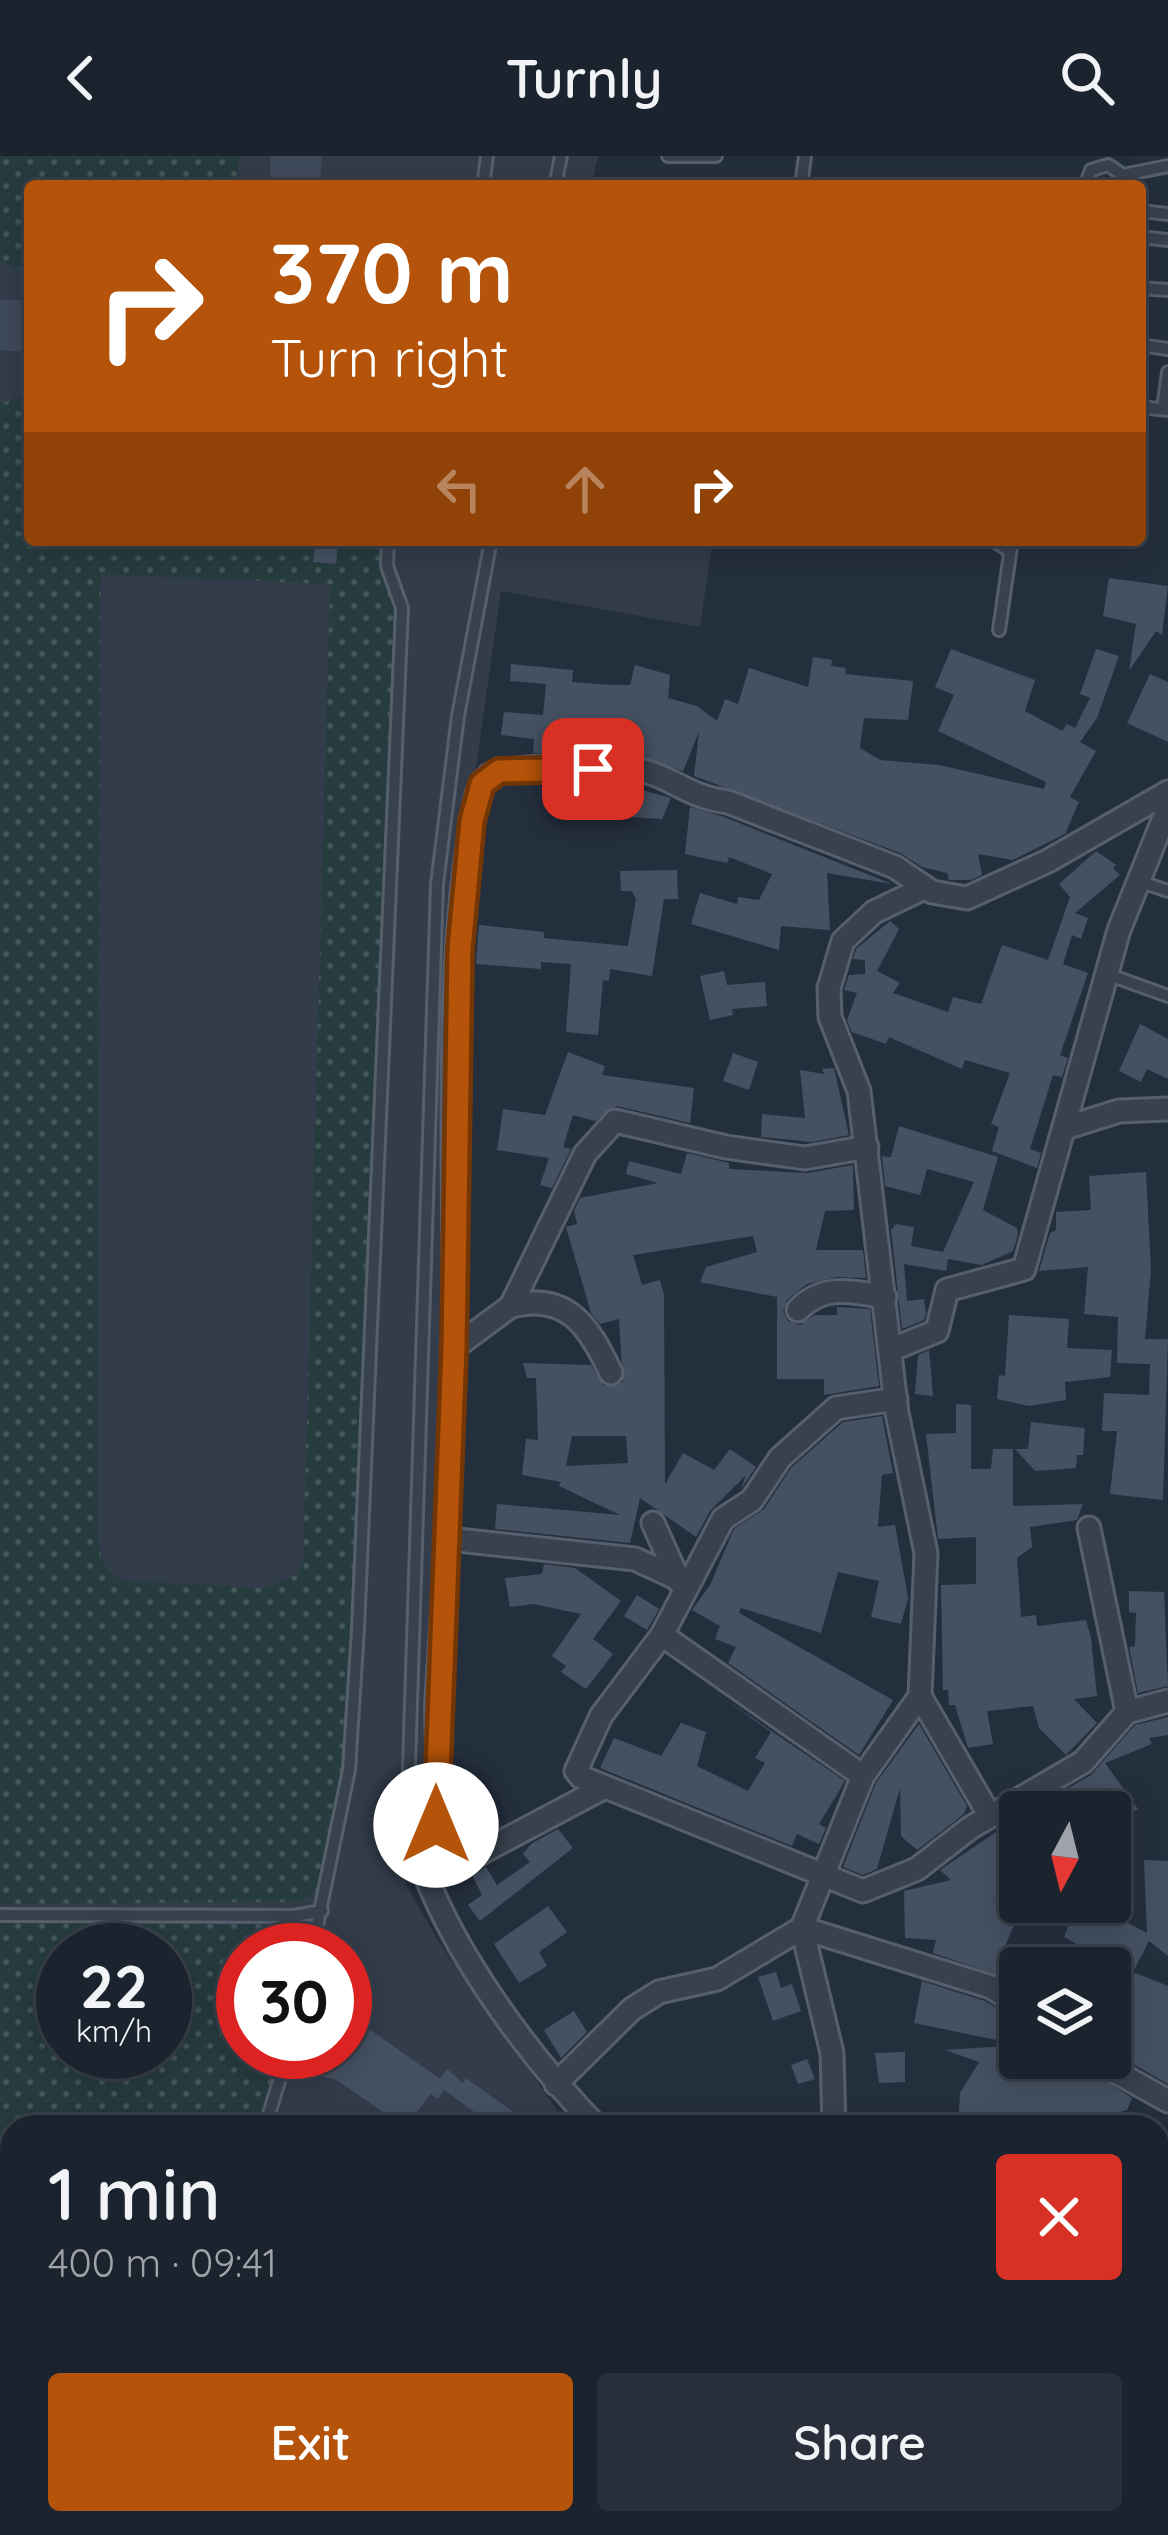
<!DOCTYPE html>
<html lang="en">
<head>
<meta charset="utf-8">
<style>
  body { margin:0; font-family:Quicksand,sans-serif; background:#282f3a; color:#f1f3f6; height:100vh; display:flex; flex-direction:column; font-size:45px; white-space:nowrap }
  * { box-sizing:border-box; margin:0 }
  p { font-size:39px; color:#a0a4aa }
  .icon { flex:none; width:66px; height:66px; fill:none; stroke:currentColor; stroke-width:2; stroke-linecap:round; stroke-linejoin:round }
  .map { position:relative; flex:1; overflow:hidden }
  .details { position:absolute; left:0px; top:1959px; width:1170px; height:420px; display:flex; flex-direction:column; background:#1b232e; border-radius:36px 36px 0 0; box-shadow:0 6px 30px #0003,0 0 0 3px #39404a }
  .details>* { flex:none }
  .guide { position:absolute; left:24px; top:24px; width:1122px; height:366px; border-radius:12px; box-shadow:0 6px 30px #0003,0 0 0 3px #39404a; background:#b45309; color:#fff; overflow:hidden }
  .needle { width:78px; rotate:187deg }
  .buttons { position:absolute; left:999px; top:1635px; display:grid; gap:24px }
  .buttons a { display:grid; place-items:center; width:132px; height:132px; border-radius:12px; background:#1b232e; box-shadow:0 6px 30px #0003,0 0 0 3px #39404a; font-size:60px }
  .speed { position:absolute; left:36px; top:1767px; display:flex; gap:24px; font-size:60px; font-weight:700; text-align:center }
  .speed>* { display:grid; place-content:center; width:156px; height:156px; border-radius:50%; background:#1b232e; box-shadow:0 6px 30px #0003,0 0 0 3px #39404a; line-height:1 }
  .speed small { font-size:30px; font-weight:400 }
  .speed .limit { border:18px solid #d22; background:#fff; color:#111 }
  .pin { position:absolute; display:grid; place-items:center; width:102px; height:102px; color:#fff; margin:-51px; border-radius:24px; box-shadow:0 6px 18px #0006 }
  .me { position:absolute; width:132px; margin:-66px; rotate:0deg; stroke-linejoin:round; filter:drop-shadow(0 0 9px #0008) }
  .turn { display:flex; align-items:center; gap:42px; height:252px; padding:0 48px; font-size:54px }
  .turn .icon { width:156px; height:156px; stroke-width:2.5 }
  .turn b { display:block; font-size:84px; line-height:102px }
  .lanes { display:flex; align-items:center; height:114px; padding:0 48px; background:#0003; justify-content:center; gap:60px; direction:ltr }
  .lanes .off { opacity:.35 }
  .round { display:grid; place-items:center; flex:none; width:126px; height:126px; border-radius:12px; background:#282f3a }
  .head { display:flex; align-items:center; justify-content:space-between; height:204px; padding:0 48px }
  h1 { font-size:72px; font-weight:600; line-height:90px }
  .action { display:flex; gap:24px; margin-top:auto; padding:24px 48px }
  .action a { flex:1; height:138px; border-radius:12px; background:#b45309; color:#fff; font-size:48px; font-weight:600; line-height:138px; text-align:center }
  .action a+a { background:#282f3a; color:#f1f3f6 }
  header { display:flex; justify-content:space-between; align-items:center; height:156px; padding:0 48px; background:#1b232e; font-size:54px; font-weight:600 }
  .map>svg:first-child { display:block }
</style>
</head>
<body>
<header><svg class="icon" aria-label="back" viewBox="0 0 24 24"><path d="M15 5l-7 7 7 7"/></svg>Turnly<svg class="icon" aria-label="search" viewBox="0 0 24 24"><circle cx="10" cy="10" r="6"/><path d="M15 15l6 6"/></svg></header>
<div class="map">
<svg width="1168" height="2379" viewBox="0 0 1168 2379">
  <defs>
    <pattern id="grass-dots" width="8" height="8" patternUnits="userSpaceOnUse" patternTransform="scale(3)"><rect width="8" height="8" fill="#263c3f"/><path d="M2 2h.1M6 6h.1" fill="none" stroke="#435659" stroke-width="1.8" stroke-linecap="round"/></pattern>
  </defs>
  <rect width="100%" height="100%" fill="#242f3e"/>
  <!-- airport -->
  <path fill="#323c4b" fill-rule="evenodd" d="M0,0H598L591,30H30V384H713L700,471L501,435L452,782L424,1686L398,1694L407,1730L439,1786L569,1971H12V2367H396L389,2379H0ZM63,1794H165V1896H63ZM243,1794H345V1896H243Z"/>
  <!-- grass -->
  <g fill="url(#grass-dots)" fill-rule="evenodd">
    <polygon points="0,0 238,0 237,30 30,30 30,117 0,104"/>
    <path d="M30,239V384H379L381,416L397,452L344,1612L321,1729L303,1746L0,1748V247ZM101,418L330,428L303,1406L298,1418L264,1432L127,1425C103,1418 101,1401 97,1378Z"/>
    <path d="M0,1766L311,1769L305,1794H243V1896H282L258,1971H12V2367H164L162,2379H0ZM63,1794H165V1896H63Z"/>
  </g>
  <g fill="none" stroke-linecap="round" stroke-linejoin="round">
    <!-- taxiway -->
    <g stroke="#3f4a5a" stroke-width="51">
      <polyline points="295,30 296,0"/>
      <polyline points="0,169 30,170"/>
    </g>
  </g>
  <!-- building -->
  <g fill="#455162" fill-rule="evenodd">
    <polygon points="315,384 338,384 336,408 313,406"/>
    <polygon points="1109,422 1168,430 1162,479 1156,475 1129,515 1136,468 1103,460"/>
    <polygon points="951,493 1035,524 1025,555 1062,575 1067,568 1075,572 1090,542 1080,538 1096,493 1119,500 1097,562 1080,586 1096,595 1070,641 1079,646 1065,678 1013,704 978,698 982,719 971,724 949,724 947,717 922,711 900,697 694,620 699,576 683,615 628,597 533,597 534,583 501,579 504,556 543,559 546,528 510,525 511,508 573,514 572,526 611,529 630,529 635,509 670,519 668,542 697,550 717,565 725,543 738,548 749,512 808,531 813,501 832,504 831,510 846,512 845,518 913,525 908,564 864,562 860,592 880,604 939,609 1044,633 1046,626 938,575 954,539 935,531"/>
    <polygon points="1150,518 1168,526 1168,586 1127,567"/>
    <polygon points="612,626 671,642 662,663 610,660"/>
    <polygon points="690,651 724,661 892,728 827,717 830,774 781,770 779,794 691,768 700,737 737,748 738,741 759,744 772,718 729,701 727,707 685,698"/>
    <polygon points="1096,695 1116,709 1113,712 1120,719 1075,757 1088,762 1081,783 1072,779 1063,808 1088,817 1060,899 1068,902 1062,921 1053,919 1030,993 1041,997 1037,1012 992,995 999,971 991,968 1010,917 965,904 962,913 889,881 886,888 852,876 847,864 857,837 844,834 849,819 865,818 865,804 853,803 856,793 890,765 899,773 877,815 900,827 893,837 948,856 953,841 981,848 1002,789 1048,804 1070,741 1059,728"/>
    <polygon points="677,714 678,743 664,743 652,820 610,813 609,825 603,824 598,879 566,876 571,808 541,806 541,813 476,808 479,769 544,776 544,782 628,790 636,743 632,735 621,735 620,715"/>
    <polygon points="724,815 727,829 765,826 767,850 732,853 733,859 710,864 700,820"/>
    <polygon points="1140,868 1168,883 1168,923 1147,913 1141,926 1119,915"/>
    <polygon points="568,896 605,910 602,919 694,932 690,967 617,950 595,965 573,959 563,991 571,993 552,1032 540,1029 549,1002 497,994 503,953 545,959"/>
    <polygon points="733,897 758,906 749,934 723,925"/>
    <polygon points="834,912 849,979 812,986 761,981 762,958 805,962 800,914 824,918 822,913"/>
    <polygon points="899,970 998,1001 983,1054 1017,1072 1018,1079 1013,1095 982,1109 948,1103 946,1115 904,1108 907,1145 924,1143 926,1158 924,1164 902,1173 891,1074 896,1068 914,1071 911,1090 943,1096 974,1026 927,1013 920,1039 885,1030 882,1000 891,1001"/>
    <path d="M687,997L729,1007V1013L807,1017L853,1009L854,1054L825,1055L816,1094H863L866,1122L837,1121L807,1128L787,1144L783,1156L788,1165L800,1169L815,1159H837V1151L870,1153L879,1230L824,1239V1223H777V1141L700,1126L706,1111L757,1096L753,1080L633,1099L642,1129L660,1124L664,1139L665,1328L683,1297L714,1314L730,1293L756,1311L741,1333L746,1319L710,1355L696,1381L640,1342L630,1387L495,1373L497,1348L620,1359L559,1330L561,1326L522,1319L526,1283L538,1284L536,1222H527L523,1207L591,1209L604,1230L623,1226L619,1163L600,1168L591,1157L566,1071L577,1068L574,1055L580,1042L658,1027L626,1018L629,1005L681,1018ZM572,1280H626L628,1307L566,1310Z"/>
    <polygon points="1146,1016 1151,1114 1145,1183 1168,1183 1163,1344 1110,1338 1117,1275 1102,1275 1104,1237 1149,1239 1150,1208 1117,1207 1118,1161 1084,1158 1088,1111 1039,1115 1050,1077 1056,1074 1056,1056 1091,1054 1089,1020"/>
    <polygon points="1009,1159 1069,1163 1067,1192 1112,1194 1110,1221 1065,1226 1066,1244 1029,1250 997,1243 999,1219 1005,1220"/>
    <polygon points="929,1194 933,1240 915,1238 918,1199"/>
    <polygon points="956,1248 971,1249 971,1313 991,1313 993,1293 1013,1293 1013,1350 1083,1348 1077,1364 1030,1371 1032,1391 1017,1402 1021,1461 1036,1459 1037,1470 1086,1464 1091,1482 1097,1540 1074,1543 1097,1567 1066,1599 1039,1572 1033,1550 987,1555 993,1588 968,1592 955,1549 949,1549 948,1534 943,1534 941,1429 976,1428 976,1381 938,1383 926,1278 956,1277"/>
    <polygon points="882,1260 893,1317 882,1319 878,1371 895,1369 908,1442 901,1468 871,1461 879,1425 838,1416 821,1477 741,1452 739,1457 893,1544 859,1599 728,1507 736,1491 715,1483 720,1470 692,1454 710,1429 734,1373 764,1353 791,1312 843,1266"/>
    <polygon points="1031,1266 1085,1272 1083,1299 1077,1299 1076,1312 1035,1315 1015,1293 1028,1293"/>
    <polygon points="544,1408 575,1412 621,1445 593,1483 613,1498 586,1533 561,1516 566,1510 552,1500 581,1458 533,1448 510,1451 505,1422 542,1418"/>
    <polygon points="1129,1435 1164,1436 1168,1530 1138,1537 1129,1491 1135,1490 1136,1457 1129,1456"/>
    <polygon points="637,1439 659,1453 647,1474 624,1460"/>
    <polygon points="713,1535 845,1625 819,1668 826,1672 819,1688 797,1678 792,1690 600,1612 614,1582 661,1600 681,1567 706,1576 697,1610 748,1635 765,1607 755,1602 771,1576"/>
    <polygon points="1168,1561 1168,1579 1149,1582 1152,1588 1105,1607 1138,1653 1110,1672 1110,1656 1027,1656 1091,1619 1135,1569"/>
    <polygon points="919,1568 967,1650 964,1658 917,1694 901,1680 900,1632 877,1713 863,1719 843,1711 876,1627"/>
    <polygon points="1020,1660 1020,1725 994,1746 1024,1746 1005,1790 1075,1806 1074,1812 1020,1812 1020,1827 933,1797 936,1784 905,1782 904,1735 951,1724 940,1714"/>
    <polygon points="558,1673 573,1692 480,1765 468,1749 482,1739 472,1719 486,1711 497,1729 530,1706 523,1698 531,1688"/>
    <polygon points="1144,1704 1168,1705 1168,1800 1149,1785 1133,1816 1168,1830 1168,1928 1110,1895 1110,1814 1132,1819 1064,1781 1071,1761 1078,1770 1092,1748 1147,1777"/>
    <polygon points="548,1750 567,1776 539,1796 547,1810 519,1827 494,1788"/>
    <polygon points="776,1816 781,1832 792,1828 801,1855 773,1865 758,1821"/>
    <polygon points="922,1825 985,1845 1020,1864 1020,1889 914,1867"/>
    <polygon points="574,1855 587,1876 561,1902 544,1874"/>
    <polygon points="345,1856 440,1923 447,1913 463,1927 466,1922 534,1971 495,1971 444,1934 438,1943 431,1938 405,1971 335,1923 306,1918 311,1896 345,1896"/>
    <polygon points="1020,1889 1020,1902 1077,1907 1132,1942 1127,1954 1120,1956 1114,1971 958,1971 960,1937 979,1906 945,1894"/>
    <polygon points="905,1896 905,1926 879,1927 875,1897"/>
    <polygon points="807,1903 815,1923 798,1928 791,1909"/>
  </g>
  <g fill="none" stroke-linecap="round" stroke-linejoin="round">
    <!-- service casing -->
    <g stroke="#565f6c" stroke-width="16">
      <g id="service">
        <polyline points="668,0 716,0"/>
        <polyline points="1123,19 1168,10"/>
        <polyline points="483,30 487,0"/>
        <polyline points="555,30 561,0"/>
        <polyline points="801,30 805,0"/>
        <polyline points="1085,30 1091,14 1108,9 1123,19 1124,30"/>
        <polyline points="1140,55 1168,58"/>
        <polyline points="1140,81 1168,84"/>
        <polyline points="1140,132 1168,134"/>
        <polyline points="1140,189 1168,193"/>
        <polyline points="1140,251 1168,254"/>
        <polyline points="1163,253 1168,216"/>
        <polyline points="992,384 1010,395"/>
        <polyline points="999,474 1012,384"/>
        <polyline points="1138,725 1168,735"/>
        <polyline points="1107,818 1168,840"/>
        <polyline points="423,1711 411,1687 408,1642 437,728 458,560 491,384"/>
        <polyline points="0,1759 294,1760 322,1755"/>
        <polyline points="312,1794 349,1614 358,1473 402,452 387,410 388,384"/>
        <polyline points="265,1971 288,1896"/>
        <polyline points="170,2379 173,2367"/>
        <polyline points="373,2379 380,2367"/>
      </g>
    </g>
    <!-- minor casing -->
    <g stroke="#565f6c" stroke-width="27">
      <g id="minor">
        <polyline points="1068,971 1119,955 1168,953"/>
        <path d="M511,1150C567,1136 589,1170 611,1217"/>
        <path d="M798,1154C822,1128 853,1135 885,1141"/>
        <polyline points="454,1192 511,1150 585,998 615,965 726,991 805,1002 867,991"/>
        <polyline points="893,1193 937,1175 947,1134 1024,1113 1119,774 1168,652"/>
        <polyline points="896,1243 836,1252 780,1302 752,1344 723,1363 662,1479 601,1560 576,1615 581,1621 863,1735 917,1713 970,1672 1083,1606 1127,1556 1168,1545"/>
        <polyline points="653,1367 680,1427"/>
        <polyline points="1089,1372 1127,1556"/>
        <polyline points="448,1383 635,1403 678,1423"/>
        <polyline points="662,1479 863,1620"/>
        <polyline points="920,1540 990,1660"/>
        <polyline points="428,1725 601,1633"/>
        <polyline points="802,1772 991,1831 1020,1849"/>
        <polyline points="1091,1902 1168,1945"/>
        <polyline points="556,1928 632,1853 659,1836 717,1823 802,1772"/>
        <path d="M597,1971C531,1902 456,1802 423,1712C450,1665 434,1594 437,1541C446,1407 454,1273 454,1139C454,981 445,793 477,638L489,619C517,608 609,608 640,614C673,621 687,641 728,646L895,711L932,736L967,742L1048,705L1168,636"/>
        <polyline points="834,1971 832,1897 802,1772 863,1620 920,1540 926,1397 897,1257 859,935 830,861 829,832 843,785 874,756 924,732"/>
        <polyline points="1158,2168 1168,2161"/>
        <polyline points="1158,2212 1168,2213"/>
      </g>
    </g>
    <!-- tertiary casing -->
    <g stroke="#565f6c" stroke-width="33">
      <polyline id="tertiary" points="1008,2367 1018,2379"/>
    </g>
    <!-- service -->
    <use href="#service" stroke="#38414e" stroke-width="10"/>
    <!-- minor -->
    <use href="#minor" stroke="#38414e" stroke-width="21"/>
    <!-- tertiary -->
    <use href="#tertiary" stroke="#38414e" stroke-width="27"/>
  </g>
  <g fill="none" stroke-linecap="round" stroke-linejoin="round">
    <!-- route casing -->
    <g stroke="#753606" stroke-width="30">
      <polyline id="route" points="436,1669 454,1192 460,793 472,665 482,628 499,615 593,613"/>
    </g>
    <!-- route -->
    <use href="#route" stroke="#b45309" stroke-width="21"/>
  </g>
</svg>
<div class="buttons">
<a><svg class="needle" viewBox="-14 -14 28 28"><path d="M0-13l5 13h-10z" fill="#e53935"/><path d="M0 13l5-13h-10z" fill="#a0a4aa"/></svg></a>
<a><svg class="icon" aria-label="layers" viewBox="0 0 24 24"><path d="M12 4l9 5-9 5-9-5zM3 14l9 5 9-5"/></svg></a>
</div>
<div class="speed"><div>22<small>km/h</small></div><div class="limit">30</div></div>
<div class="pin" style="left:593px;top:613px;background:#d93025"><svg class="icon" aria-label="arrive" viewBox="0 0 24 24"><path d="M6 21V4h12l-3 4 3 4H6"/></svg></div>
<svg class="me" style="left:436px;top:1669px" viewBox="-20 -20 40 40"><circle r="19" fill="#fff"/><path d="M0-13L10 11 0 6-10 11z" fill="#b45309"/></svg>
<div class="guide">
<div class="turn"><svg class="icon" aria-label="right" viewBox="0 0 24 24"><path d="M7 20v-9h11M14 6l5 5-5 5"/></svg><div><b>370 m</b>Turn right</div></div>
<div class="lanes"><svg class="icon off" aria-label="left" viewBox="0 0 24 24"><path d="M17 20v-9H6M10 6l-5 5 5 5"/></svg><svg class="icon off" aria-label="ahead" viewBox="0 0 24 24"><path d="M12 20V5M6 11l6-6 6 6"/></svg><svg class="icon" aria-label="right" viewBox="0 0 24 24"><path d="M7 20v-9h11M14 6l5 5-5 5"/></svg></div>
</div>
<section class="details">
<div class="head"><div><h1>1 min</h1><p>400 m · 09:41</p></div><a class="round" style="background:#d93025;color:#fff"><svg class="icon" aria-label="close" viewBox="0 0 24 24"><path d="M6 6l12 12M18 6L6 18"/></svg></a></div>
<div class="action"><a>Exit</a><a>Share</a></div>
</section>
</div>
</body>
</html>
